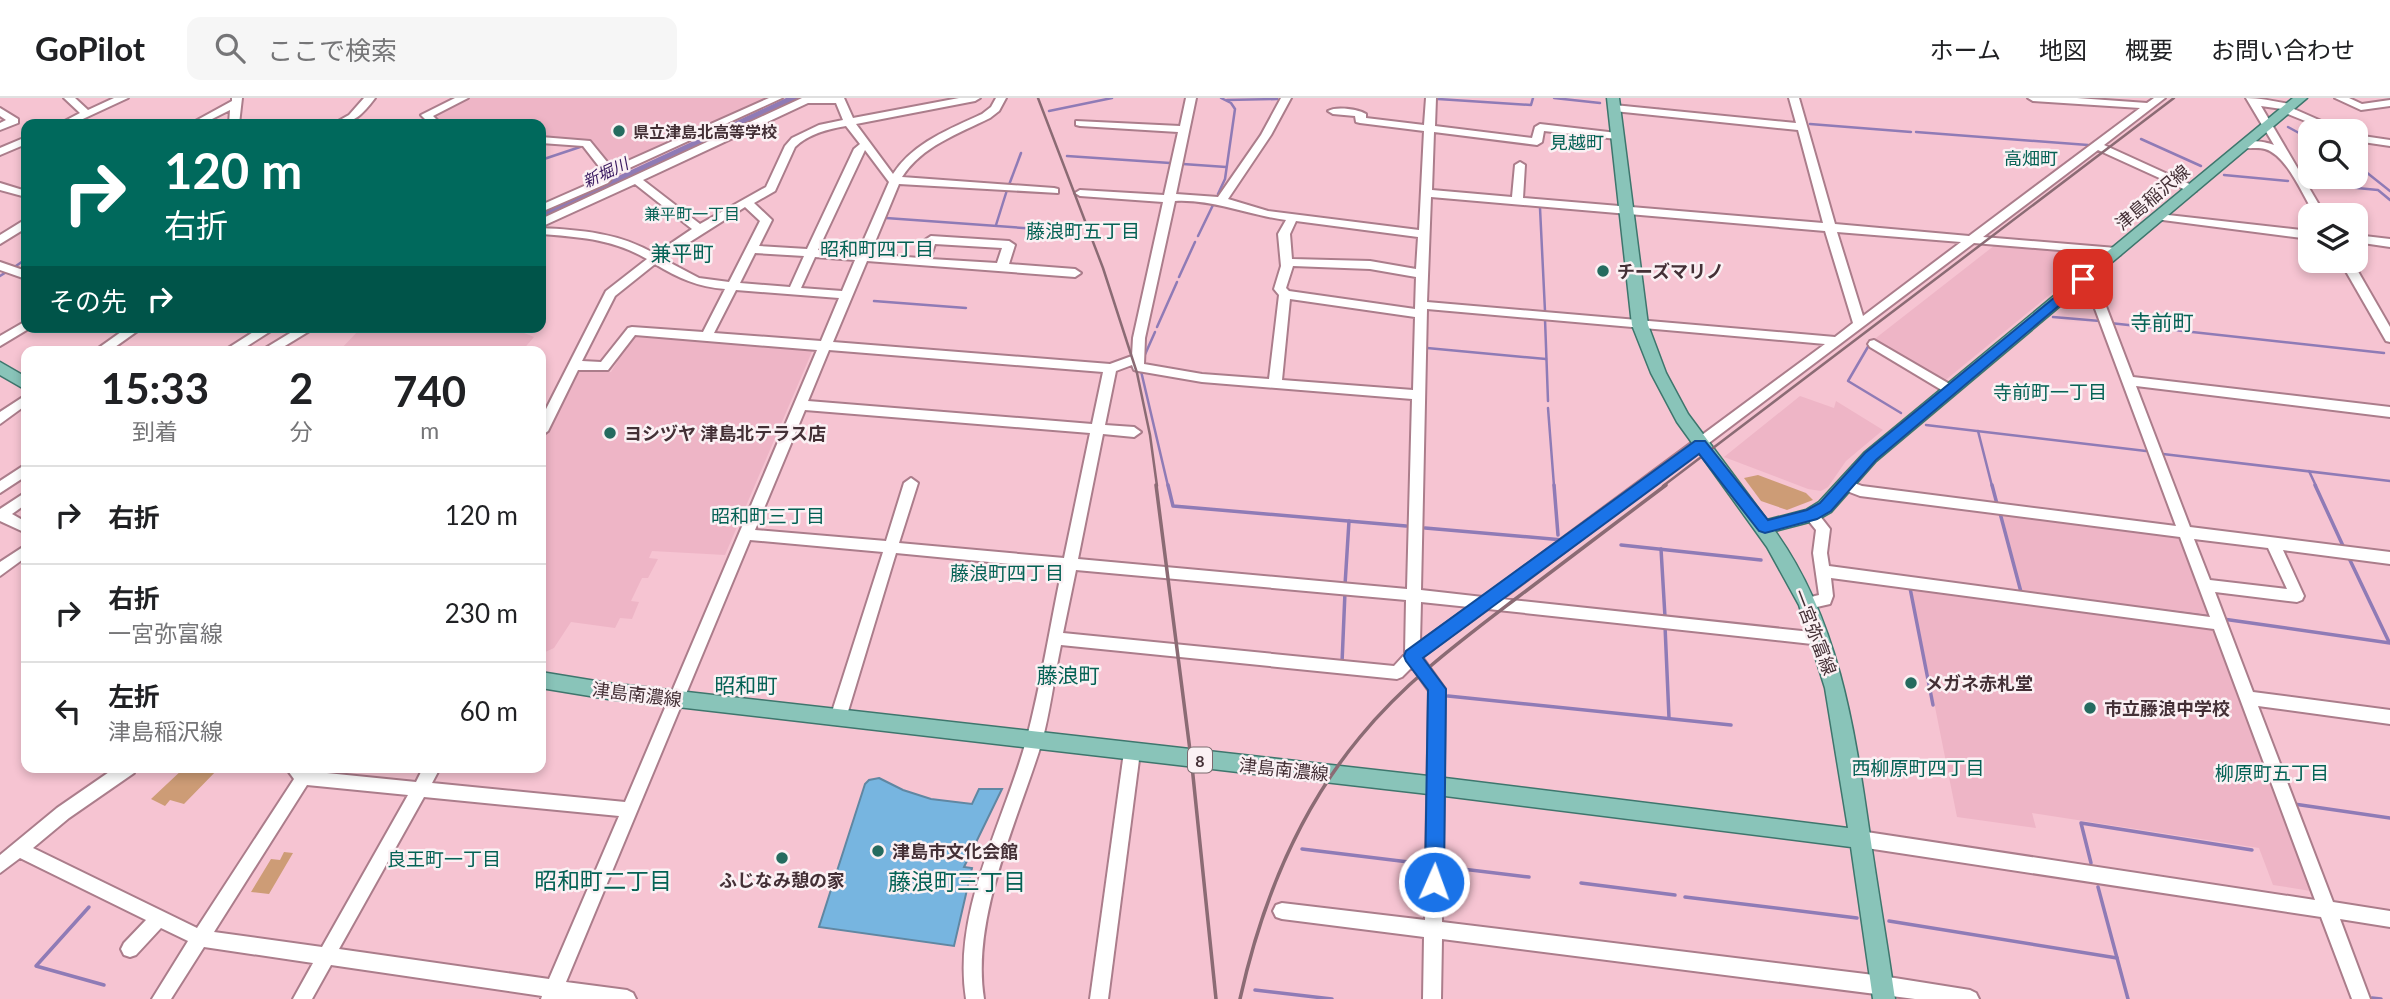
<!DOCTYPE html>
<html lang="ja">
<head>
<meta charset="utf-8">
<style>
  body { margin:0; font-family:Lato,"Noto Sans JP",sans-serif; background:#f6f6f6; color:#202124; height:100vh; display:flex; flex-direction:column; font-size:26px; white-space:nowrap }
  * { box-sizing:border-box; margin:0 }
  p { font-size:23px; color:#757577 }
  .icon { flex:none; width:38px; height:38px; fill:none; stroke:currentColor; stroke-width:2; stroke-linecap:round; stroke-linejoin:round }
  .map { position:relative; flex:1; overflow:hidden }
  .drawer { position:absolute; left:21px; top:248px; width:525px; height:427px; display:flex; flex-direction:column; background:#fff; border-radius:14px; box-shadow:0 4px 10px #0003 }
  .drawer>* { flex:none }
  .banner { position:absolute; left:21px; top:21px; width:525px; height:214px; border-radius:14px; box-shadow:0 4px 10px #0003; background:#00695c; color:#fff; overflow:hidden }
  .controls { position:absolute; left:2298px; top:21px; display:grid; gap:14px }
  .controls a { display:grid; place-items:center; width:70px; height:70px; border-radius:14px; background:#fff; box-shadow:0 4px 10px #0003; font-size:35px }
  .pin { position:absolute; display:grid; place-items:center; width:60px; height:60px; color:#fff; margin:-30px; border-radius:14px; box-shadow:0 4px 10px #0006 }
  .me { position:absolute; width:77px; margin:-38px; rotate:2deg; stroke-linejoin:round; filter:drop-shadow(0 0 5px #0008) }
  .turn { display:flex; align-items:center; gap:24px; height:147px; padding:0 28px; font-size:32px }
  .turn .icon { width:91px; height:91px; stroke-width:2.5 }
  .turn b { display:block; font-size:49px; line-height:60px }
  .then { display:flex; align-items:center; height:66px; padding:0 28px; background:#0003; gap:14px; font-size:26px }
  .eta { display:flex; justify-content:space-evenly; align-items:center; height:119px; text-align:center }
  .eta b { font-size:42px; font-weight:700; line-height:49px }
  ul { padding:0; list-style:none }
  li { display:flex; align-items:center; gap:21px; height:98px; padding:0 28px; border-top:2px solid #e0e0e0 }
  li div { flex:1 }
  li b { display:block; font-size:26px }
  li em { font-style:normal }
  header { display:flex; align-items:center; gap:42px; box-sizing:border-box; height:98px; padding:0 35px; background:#fff; border-bottom:2px solid #e0e0e0 }
  header strong { font-size:33px }
  nav { display:flex; gap:38px; margin-inline-start:auto; font-size:24px }
  .search { width:490px; height:63px; background:#f6f6f6; display:flex; align-items:center; gap:18px; box-sizing:border-box; padding:0 24px; border-radius:14px; color:#757577; font-size:26px }
  .map>svg:first-child { display:block }
</style>
</head>
<body>
<header>
<strong>GoPilot</strong>
<div class="search"><svg class="icon" aria-label="search" viewBox="0 0 24 24"><circle cx="10" cy="10" r="6"/><path d="M15 15l6 6"/></svg>ここで検索</div>
<nav><a>ホーム</a><a>地図</a><a>概要</a><a>お問い合わせ</a></nav>
</header>
<div class="map">
<svg width="2390" height="901" viewBox="0 0 2390 901">
  <rect width="100%" height="100%" fill="#f6c4d2"/>
  <!-- built -->
  <g fill="#eeb5c6">
    <polygon points="467,0 769,0 633,63 607,65 592,44 541,40 541,26 441,26 429,17"/>
    <polygon points="1995,147 2094,155 2097,158 1942,285 1872,243"/>
    <polygon points="362,229 516,229 514,231 534,239 521,254 338,254"/>
    <polygon points="634,235 814,249 725,457 652,453 649,460 658,461 648,480 642,480 631,503 639,504 632,521 620,520 615,530 571,524 554,550 541,556 541,340 577,272 611,274"/>
    <polygon points="1800,298 1834,310 1836,303 1883,332 1846,363 1828,389 1821,393 1808,391 1724,359"/>
    <polygon points="2001,412 2181,438 2313,790 2311,793 2273,787 2259,750 2032,715 2036,730 1957,719 1911,489 2025,504"/>
  </g>
  <!-- green -->
  <g fill="#cd9c76">
    <polygon points="1758,377 1806,395 1813,402 1787,412 1761,403 1744,380"/>
    <polygon points="184,670 219,670 184,706 170,702 165,708 151,701"/>
    <polygon points="284,754 293,755 269,796 251,794 271,761 280,762"/>
  </g>
  <!-- water -->
  <polygon fill="#8f7bb6" points="786,0 800,0 541,122 541,114"/>
  <g fill="none" stroke-linecap="round" stroke-linejoin="round">
    <!-- stream-far1 -->
    <g stroke="#8f7bb6" stroke-width="2.5">
      <polyline points="1554,0 1600,5"/>
      <polyline points="1438,1 1531,7 1533,0"/>
      <polyline points="1227,2 1277,1"/>
      <polyline points="1626,8 1642,10"/>
      <polyline points="1658,11 1670,13"/>
      <polyline points="1049,13 1112,0"/>
      <polyline points="1810,26 1911,34"/>
      <polyline points="2288,29 2310,41"/>
      <polyline points="1916,34 2088,47"/>
      <polyline points="2141,41 2201,68"/>
      <polyline points="1067,58 1170,65"/>
      <polyline points="541,62 580,49"/>
      <polyline points="1183,66 1226,69"/>
      <polyline points="2356,66 2390,93"/>
      <polyline points="2224,77 2288,83"/>
      <polyline points="2315,86 2378,92 2390,102"/>
      <polyline points="1009,87 1021,55"/>
      <polyline points="1218,96 1225,81 1235,11 1231,5 1221,0"/>
      <polyline points="1540,110 1545,213"/>
      <polyline points="886,120 1079,134"/>
      <polyline points="996,127 1007,92"/>
      <polyline points="1198,138 1213,107"/>
      <polyline points="13,170 26,161"/>
      <polyline points="0,178 8,173"/>
      <polyline points="1179,179 1195,144"/>
      <polyline points="874,203 966,210"/>
      <polyline points="2053,219 2100,223"/>
      <polyline points="1545,221 1548,303"/>
      <polyline points="2110,225 2384,255"/>
      <polyline points="1157,229 1177,184"/>
      <polyline points="1869,247 1848,283 1901,315"/>
      <polyline points="1427,250 1546,261"/>
      <polyline points="1143,261 1155,234"/>
      <polyline points="1141,273 1168,388"/>
      <polyline points="1548,310 1554,388"/>
      <polyline points="1926,327 2146,353"/>
      <polyline points="1978,333 1992,388"/>
      <polyline points="2163,356 2390,383"/>
      <polyline points="2309,373 2316,388"/>
    </g>
    <!-- stream -->
    <g stroke="#8f7bb6" stroke-width="3.5">
      <polyline points="1168,387 1173,408 1406,428"/>
      <polyline points="1554,387 1558,437"/>
      <polyline points="1992,387 1997,406"/>
      <polyline points="2315,387 2344,450"/>
      <polyline points="2000,415 2021,494"/>
      <polyline points="1425,430 1563,442"/>
      <polyline points="1621,447 1761,462"/>
      <polyline points="1661,451 1665,519"/>
      <polyline points="2348,458 2389,544"/>
      <polyline points="1345,487 1349,423"/>
      <polyline points="1910,490 1933,607"/>
      <polyline points="2154,512 2210,519"/>
      <polyline points="2223,521 2390,545"/>
      <polyline points="1665,528 1669,620"/>
      <polyline points="1342,565 1345,494"/>
      <polyline points="1448,598 1731,627"/>
      <polyline points="2294,706 2390,720"/>
      <polyline points="1302,751 1425,766"/>
      <polyline points="2091,765 2081,725 2252,752"/>
      <polyline points="1446,769 1529,779"/>
      <polyline points="1581,785 1675,797"/>
      <polyline points="2098,789 2128,901"/>
      <polyline points="1685,799 1857,820"/>
      <polyline points="89,809 36,868 104,887"/>
      <polyline points="1889,823 2117,860"/>
      <polyline points="1255,892 1332,901"/>
      <polyline points="2372,900 2381,901"/>
    </g>
  </g>
  <!-- building -->
  <polygon fill="#77b5e0" stroke="#6087a2" stroke-width="2" points="879,680 903,692 931,701 972,706 979,691 1002,691 964,769 972,770 954,848 819,829 865,686 869,682"/>
  <g fill="none" stroke-linecap="round" stroke-linejoin="round">
    <!-- minor casing -->
    <g stroke="#ab7d8b" stroke-width="4">
      <g id="minor">
        <polygon points="64,0 75,0 88,12 114,0 128,0 72,26 59,26 80,15"/>
        <polygon points="232,0 242,0 239,26 229,26 230,12 202,26 190,26 232,3"/>
        <path d="M364,0H375C363,16 354,26 333,26L349,17Z"/>
        <polygon points="455,0 468,0 433,18 441,26 430,26 421,17"/>
        <polygon points="769,0 782,0 614,77 608,85 541,114 541,107 600,81 604,75 583,48 541,45 541,39 590,43 612,70"/>
        <path d="M802,0H844L853,20L959,0H980L975,3L856,26L893,76C914,44 950,31 982,16L991,9L996,0H1006L999,13L990,20C958,36 922,48 902,79L1054,90L1058,91V95L899,86L870,156L919,160L925,142L931,138L1009,143L1015,147L1009,166L1075,171L1081,175L1075,179L867,163L833,244L1110,266L1132,258L1133,240L1163,104L1080,98L1075,95L1080,92L1164,97L1178,34L1080,28L1076,27V23L1180,28L1186,0H1196L1176,96L1218,99L1261,37L1281,0H1291L1271,37L1228,101L1268,113L1419,132L1424,33L1360,25L1356,24L1355,18L1333,16L1328,13C1336,8 1358,11 1366,16V20L1424,27L1426,0H1436L1435,28L1532,40L1535,29L1540,26L1617,35L1622,38L1617,41L1544,33L1542,44L1537,47L1434,34L1432,92L1512,99L1515,67L1520,64L1525,67L1523,100L1823,125L1798,32L1614,13L1609,10L1614,7L1796,25L1789,0H1799L1835,126L1969,138L2140,10L2033,3L2028,0H2077L2147,5L2154,0H2165L2104,47L2196,89V93H2188L2098,52L1983,139L2116,150L2122,154L2120,157L1974,145L1502,501L1821,535L1826,537L1828,541L1826,545L1821,547L1488,511L1422,559L1445,591L1442,824L1882,878L1970,892L1976,895L1979,901H1915L1442,841L1441,901H1423L1424,839L1282,821L1276,819L1273,813L1276,807L1282,805L1425,822L1429,593L1412,569L1402,579L1397,581L1061,547C1054,580 1050,615 1041,647C1017,724 971,820 984,901H966C952,813 1003,727 1026,643C1041,587 1050,528 1062,471L896,455L846,620L843,625L838,627L833,625L830,620L883,454L750,442L566,884L627,892L633,895L636,901H541L542,898L331,867L312,901H293L313,865L204,849L171,901H152L188,843L161,830L136,857L130,859L124,857L121,851L124,845L146,822L20,760L0,775V757L57,710L115,670H136L134,675L69,720L33,750L197,830L294,681L286,670H304L307,673L416,684L423,670H440L432,685L625,704L817,252L635,237L608,272H578L548,333L541,338V321L606,193L647,161C613,141 579,139 541,136V130C581,132 620,135 655,156L692,131L635,86L545,127L541,128V121ZM808,5H836L843,22L819,27L792,40L785,48L766,89L700,126L643,82ZM846,28L860,46L854,51L807,151L759,148L772,122L754,105L775,93L795,49C808,36 828,31 846,28ZM865,52L889,84L858,155L818,152ZM1431,99L1825,133L1853,225L1835,239L1427,204ZM1175,103C1213,101 1248,117 1286,122L1278,136L1281,168L1274,191L1279,197L1269,281L1202,276L1144,266L1145,240ZM745,109L760,123L729,184L699,180L663,161ZM1296,123L1418,139L1416,171L1370,163L1292,161L1290,136ZM1837,134L1961,144L1863,218ZM935,146L1002,150L997,165L930,161ZM755,155L804,158L790,189L740,185ZM815,159L855,162L842,193L801,190ZM655,166C678,180 698,189 725,191L703,234L632,229L628,230L601,264L582,263L615,198ZM1293,168L1370,171L1416,179L1415,211L1289,193L1286,190ZM736,192L839,200L821,243L714,235ZM1290,201L1415,219L1413,292L1282,282ZM1427,211L1825,246L1483,499L1421,492ZM829,252L1103,274L1092,326L808,303ZM1132,267L1134,272L1138,273L1202,284L1412,301L1407,491L1078,461L1103,336L1134,339L1141,334L1134,329L1105,327L1116,273ZM805,312L1090,335L1064,460L899,445L918,385L911,380L904,385L886,443L755,432ZM1076,472L1406,502L1405,556L1394,568L1063,535ZM1421,504L1469,509L1420,544ZM307,687L408,697L322,849L214,834ZM424,699L619,718L549,881L339,851Z"/>
        <path d="M2246,0C2260,0 2279,4 2294,7V11L2344,33H2330L2283,14L2282,11L2261,8L2325,117H2315C2303,98 2287,57 2265,51C2255,48 2246,53 2238,47C2246,41 2264,43 2274,47Z"/>
        <polygon points="2335,0 2349,0 2362,6 2390,2 2390,8 2361,12"/>
        <polygon points="0,10 18,21 18,25 0,32 0,25 6,22 0,18"/>
        <polygon points="2356,37 2390,42 2390,48 2356,43"/>
        <polygon points="26,39 26,46 0,57 0,50"/>
        <polygon points="0,85 26,93 26,99 0,92"/>
        <polygon points="2159,116 2310,133 2310,141 2155,121 2155,117"/>
        <polygon points="26,121 26,130 0,146 0,137"/>
        <polygon points="2356,137 2390,141 2390,149 2356,144"/>
        <polygon points="2340,163 2352,163 2390,229 2390,244 2386,243"/>
        <polygon points="0,164 26,173 26,181 0,172"/>
        <path d="M2083,177L2099,190L2133,279L2390,309V319L2136,288L2190,429L2390,454V466L2283,452L2304,498L2302,502L2297,504L2215,494L2253,594L2390,612V626L2258,608L2333,804L2390,813V829L2340,821L2370,901H2352L2321,819L1860,749L1854,746L1852,741L1854,736L1860,733L2315,802L2214,531L1831,480L1833,498L1830,506L1808,511L1803,509L1801,505L1803,501L1819,497L1813,455L1816,432L1804,417L1811,412L1816,413L1830,431L1827,455L1829,468L2210,519L2180,439L1860,398L1839,390L1837,386L1844,381L1862,388L2176,428L2088,192L2077,181ZM2194,441L2268,450L2287,491L2210,482Z"/>
        <polygon points="26,223 26,229 30,230 0,248 0,238"/>
        <polygon points="128,229 143,229 108,254 93,254"/>
        <polygon points="261,229 277,229 238,254 222,254"/>
        <polygon points="300,229 316,229 275,254 259,254"/>
        <polygon points="1874,242 1953,288 1955,291 1953,294 1945,294 1870,249 1868,246 1870,243"/>
        <polygon points="26,297 26,307 0,326 0,314"/>
        <polygon points="26,366 26,378 0,395 0,383"/>
        <polygon points="26,394 26,406 12,416 26,424 26,435 0,423 0,411"/>
        <polygon points="26,447 26,459 0,478 0,464"/>
        <polygon points="1132,647 1138,649 1140,654 1108,901 1090,901 1124,654 1126,649"/>
      </g>
    </g>
    <!-- major casing -->
    <g stroke="#3e766d" stroke-width="3">
      <g id="major">
        <path d="M1607,0H1619L1648,227L1666,275L1688,316L1767,422L1806,412L1819,404L1864,355L2293,0H2307L1876,363L1831,414L1817,422L1775,433C1838,521 1854,627 1869,731C1877,788 1887,844 1895,901H1873L1851,749L1437,697L608,601L541,590V574L608,585L1437,679L1848,730L1825,590L1799,507L1767,449L1677,324L1651,275L1632,227Z"/>
        <polygon points="0,264 26,279 26,292 0,277"/>
      </g>
    </g>
    <!-- minor -->
    <use href="#minor" fill="#fff" fill-rule="evenodd"/>
    <!-- major -->
    <use href="#major" fill="#89c4b9" fill-rule="evenodd"/>
    <!-- rail-far1 -->
    <g stroke="#8b6b74" stroke-width="2.5">
      <polyline points="1038,0 1103,170 1137,275 1150,337 1157,388"/>
      <polyline points="1663,388 2174,0"/>
    </g>
    <!-- rail -->
    <g stroke="#8b6b74" stroke-width="3.5">
      <polyline points="1156,387 1192,668 1216,901"/>
      <path d="M1240,901C1261,806 1297,715 1360,639C1404,585 1459,544 1514,502C1565,464 1615,425 1666,387"/>
    </g>
  </g>
  <!-- route -->
  <polygon fill="#1a73e8" stroke="#114b97" stroke-width="2" points="2083,176 2087,178 2087,184 1876,362 1831,413 1817,421 1765,435 1759,433 1699,356 1423,560 1446,591 1444,784 1441,791 1434,793 1427,791 1425,784 1428,592 1406,563 1404,558 1406,553 1695,343 1705,343 1768,422 1807,412 1820,405 1865,355"/>
  <!-- markers -->
  <g fill="#256b5f" stroke="#fbf1f4" stroke-width="2.5">
    <circle cx="619" cy="33" r="7"/>
    <circle cx="1603" cy="173" r="7"/>
    <circle cx="610" cy="335" r="7"/>
    <circle cx="1911" cy="585" r="7"/>
    <circle cx="2090" cy="610" r="7"/>
    <circle cx="878" cy="753" r="7"/>
    <circle cx="782" cy="760" r="7"/>
  </g>
  <g text-anchor="middle" dominant-baseline="central" stroke-width="5" stroke-linejoin="round" paint-order="stroke">
    <!-- far-poi labels -->
    <g font-size="16" font-weight="bold" fill="#443036" stroke="#fbf1f4" text-anchor="start">
      <text x="633" y="33">県立津島北高等学校</text>
    </g>
    <!-- far-water labels -->
    <g font-size="16" font-style="italic" fill="#391960" stroke="#fbf1f4">
      <text transform="translate(605 74) rotate(-25)">新堀川</text>
    </g>
    <!-- far-neighbourhood labels -->
    <g font-size="16" fill="#056255" stroke="#fbf1f4">
      <text x="692" y="115">兼平町一丁目</text>
    </g>
    <!-- shield labels -->
    <rect fill="#fbf1f4" stroke="#7b6a6f" stroke-width="2" x="1188" y="649.5" width="24" height="25" rx="5"/>
    <g font-size="16" font-weight="bold" fill="#443036">
      <text x="1200" y="662">8</text>
    </g>
    <!-- far-quarter labels -->
    <g font-size="18" fill="#056255" stroke="#fbf1f4">
      <text x="1577" y="44">見越町</text>
      <text x="2031" y="60">高畑町</text>
    </g>
    <!-- street labels -->
    <g font-size="18" fill="#443036" stroke="#fbf1f4">
      <text transform="translate(2152 99) rotate(-40)">津島稲沢線</text>
      <text transform="translate(1815 534) rotate(69)">一宮弥富線</text>
      <text transform="translate(637 596) rotate(7)">津島南濃線</text>
      <text transform="translate(1284 671) rotate(6)">津島南濃線</text>
    </g>
    <!-- poi labels -->
    <g font-size="18" font-weight="bold" fill="#443036" stroke="#fbf1f4" text-anchor="start">
      <text x="1617" y="173">チーズマリノ</text>
      <text x="624" y="335">ヨシヅヤ 津島北テラス店</text>
      <text x="1925" y="585">メガネ赤札堂</text>
      <text x="2104" y="610">市立藤浪中学校</text>
      <text x="892" y="753">津島市文化会館</text>
      <text x="782" y="782" text-anchor="middle">ふじなみ憩の家</text>
    </g>
    <!-- neighbourhood labels -->
    <g font-size="19" fill="#056255" stroke="#fbf1f4">
      <text x="1083" y="132">藤浪町五丁目</text>
      <text x="877" y="150">昭和町四丁目</text>
      <text x="2050" y="293">寺前町一丁目</text>
      <text x="768" y="417">昭和町三丁目</text>
      <text x="1007" y="474">藤浪町四丁目</text>
      <text x="1918" y="669">西柳原町四丁目</text>
      <text x="2272" y="674">柳原町五丁目</text>
      <text x="444" y="760">良王町一丁目</text>
    </g>
    <!-- quarter labels -->
    <g font-size="21" fill="#056255" stroke="#fbf1f4">
      <text x="682" y="154">兼平町</text>
      <text x="2162" y="223">寺前町</text>
      <text x="1068" y="576">藤浪町</text>
      <text x="746" y="586">昭和町</text>
    </g>
    <!-- near-neighbourhood labels -->
    <g font-size="23" fill="#056255" stroke="#fbf1f4">
      <text x="603" y="782">昭和町二丁目</text>
      <text x="957" y="783">藤浪町三丁目</text>
    </g>
  </g>
</svg>
<div class="controls">
<a><svg class="icon" aria-label="search" viewBox="0 0 24 24"><circle cx="10" cy="10" r="6"/><path d="M15 15l6 6"/></svg></a>
<a><svg class="icon" aria-label="layers" viewBox="0 0 24 24"><path d="M12 4l9 5-9 5-9-5zM3 14l9 5 9-5"/></svg></a>
</div>
<div class="pin" style="left:2083px;top:181px;background:#d93025"><svg class="icon" aria-label="arrive" viewBox="0 0 24 24"><path d="M6 21V4h12l-3 4 3 4H6"/></svg></div>
<svg class="me" style="left:1434px;top:784px" viewBox="-20 -20 40 40"><circle r="17" fill="#1a73e8" stroke="#fff" stroke-width="3"/><path d="M0-11L8 9 0 5-8 9z" fill="#fff"/></svg>
<div class="banner">
<div class="turn"><svg class="icon" aria-label="right" viewBox="0 0 24 24"><path d="M7 20v-9h11M14 6l5 5-5 5"/></svg><div><b>120 m</b>右折</div></div>
<div class="then">その先<svg class="icon" aria-label="right" viewBox="0 0 24 24"><path d="M7 20v-9h11M14 6l5 5-5 5"/></svg></div>
</div>
<section class="drawer">
<div class="eta">
<div><b>15:33</b><p>到着</p></div>
<div><b>2</b><p>分</p></div>
<div><b>740</b><p>m</p></div>
</div>
<ul>
<li><svg class="icon" aria-label="right" viewBox="0 0 24 24"><path d="M7 20v-9h11M14 6l5 5-5 5"/></svg><div><b>右折</b></div><em>120 m</em></li>
<li><svg class="icon" aria-label="right" viewBox="0 0 24 24"><path d="M7 20v-9h11M14 6l5 5-5 5"/></svg><div><b>右折</b><p>一宮弥富線</p></div><em>230 m</em></li>
<li><svg class="icon" aria-label="left" viewBox="0 0 24 24"><path d="M17 20v-9H6M10 6l-5 5 5 5"/></svg><div><b>左折</b><p>津島稲沢線</p></div><em>60 m</em></li>
</ul>
</section>
</div>
</body>
</html>
